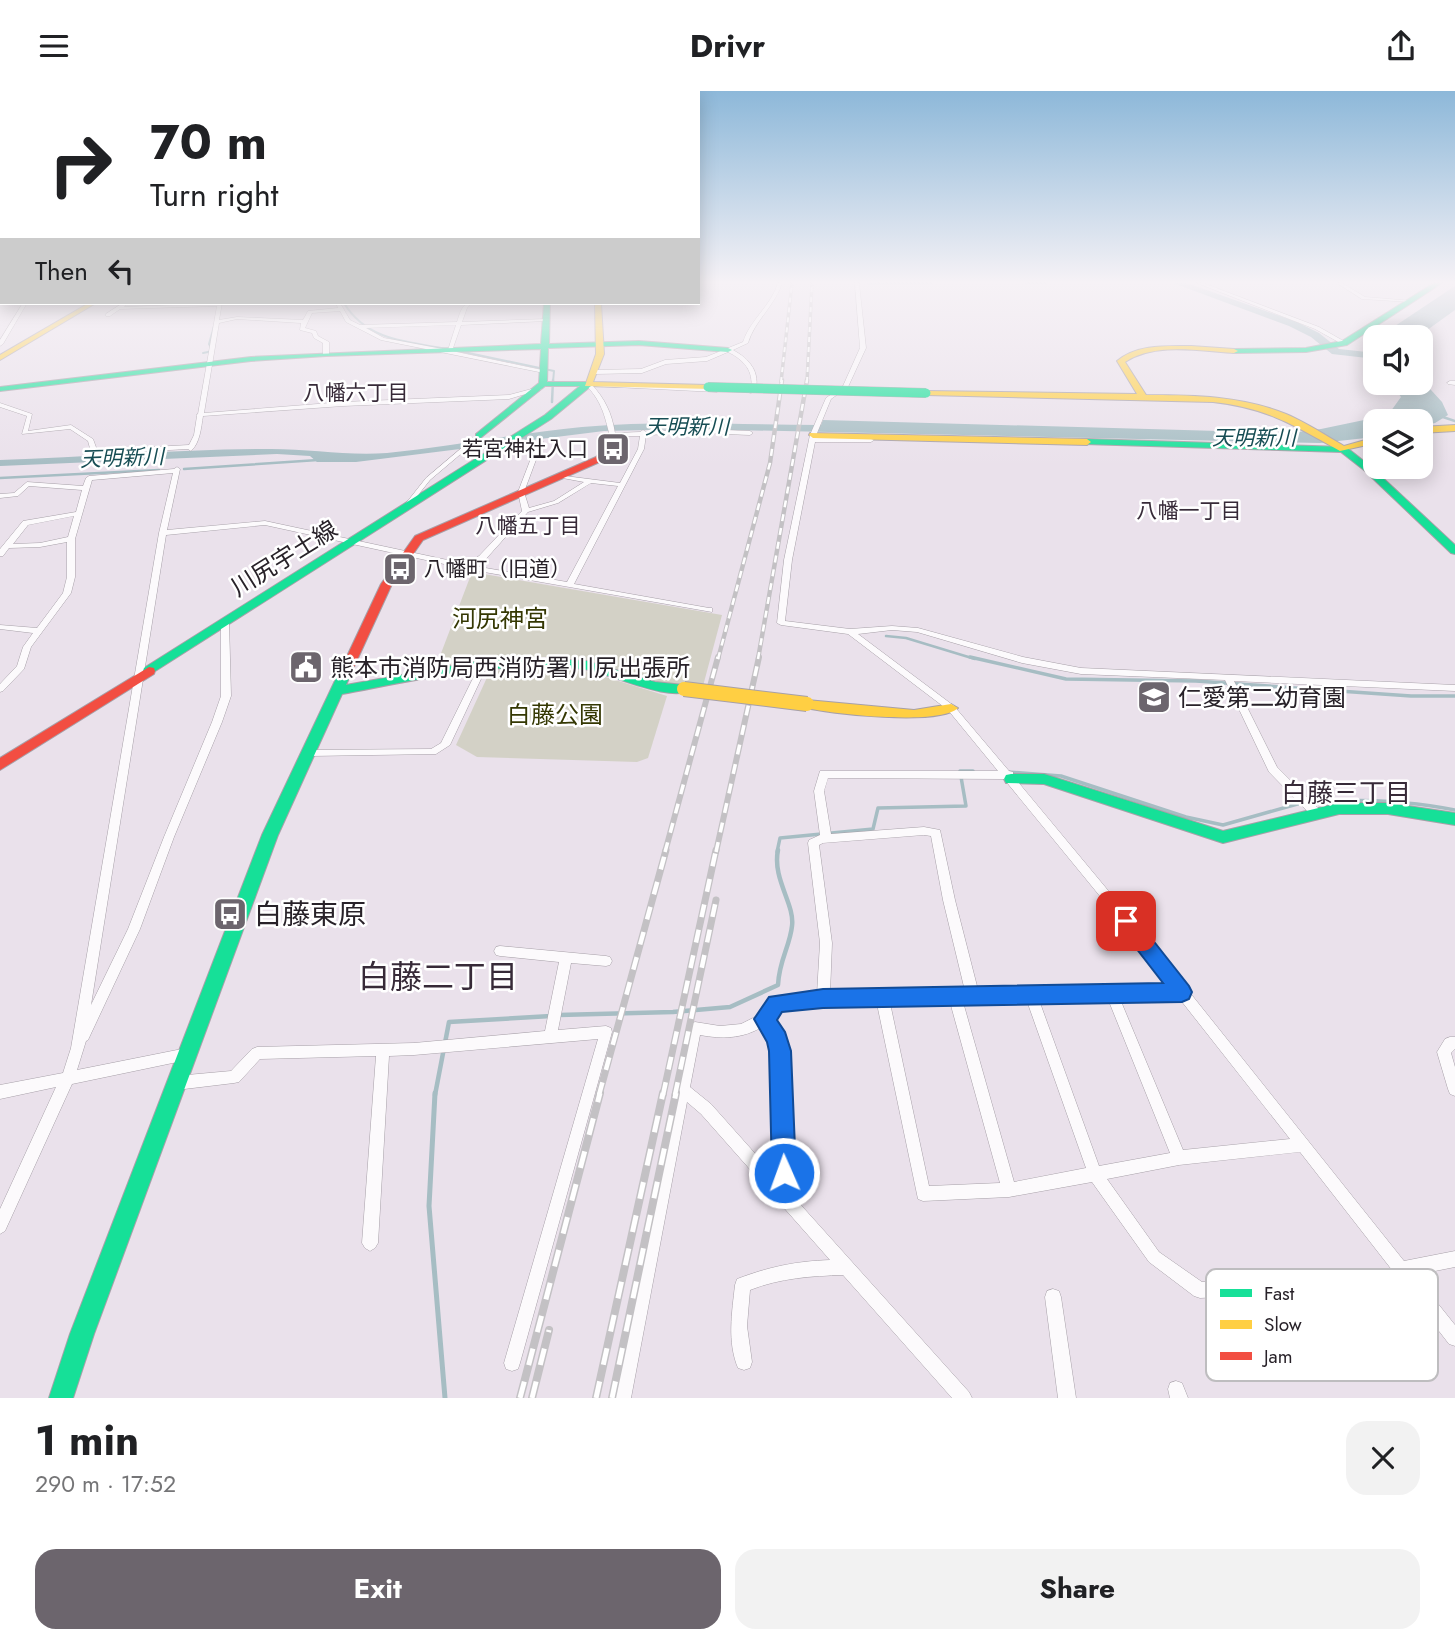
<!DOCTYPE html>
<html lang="en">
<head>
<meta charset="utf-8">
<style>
  body { margin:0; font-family:Jost,"Noto Sans JP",sans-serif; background:#f2f2f2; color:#202124; height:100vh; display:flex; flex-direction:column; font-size:26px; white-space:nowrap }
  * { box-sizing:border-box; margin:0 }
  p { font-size:23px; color:#757577 }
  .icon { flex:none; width:38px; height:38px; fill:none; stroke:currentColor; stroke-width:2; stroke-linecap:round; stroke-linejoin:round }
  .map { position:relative; height:1307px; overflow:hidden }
  .panel { display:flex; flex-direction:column; background:#fff; flex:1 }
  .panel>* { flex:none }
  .banner { position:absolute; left:0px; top:0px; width:700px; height:214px; box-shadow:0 4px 18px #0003; background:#fff; color:#202124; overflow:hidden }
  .tools { position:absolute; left:1363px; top:234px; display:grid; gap:14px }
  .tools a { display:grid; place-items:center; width:70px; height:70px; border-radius:14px; background:#fff; box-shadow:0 4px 18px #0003; font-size:35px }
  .pin { position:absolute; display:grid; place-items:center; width:60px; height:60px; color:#fff; margin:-30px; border-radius:14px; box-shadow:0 4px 10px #0006 }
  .me { position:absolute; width:77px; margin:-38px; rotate:358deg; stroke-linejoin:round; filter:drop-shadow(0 0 5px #0008) }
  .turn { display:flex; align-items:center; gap:24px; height:147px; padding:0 35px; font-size:32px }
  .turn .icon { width:91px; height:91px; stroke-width:2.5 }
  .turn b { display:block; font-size:49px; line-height:60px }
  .then { display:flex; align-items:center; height:66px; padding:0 35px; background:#0003; gap:14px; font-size:26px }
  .round { display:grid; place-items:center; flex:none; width:74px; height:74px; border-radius:21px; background:#f2f2f2 }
  .head { display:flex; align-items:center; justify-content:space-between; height:119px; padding:0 35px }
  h1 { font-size:42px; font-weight:700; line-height:52px }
  .primary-button { display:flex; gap:14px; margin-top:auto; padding:14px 35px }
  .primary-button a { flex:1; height:80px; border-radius:21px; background:#6c656d; color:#fff; font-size:28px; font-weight:700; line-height:80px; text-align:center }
  .primary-button a+a { background:#f2f2f2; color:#202124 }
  header { display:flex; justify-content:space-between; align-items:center; height:91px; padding:0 35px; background:#fff; font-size:32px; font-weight:700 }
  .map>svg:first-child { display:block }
</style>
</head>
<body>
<header><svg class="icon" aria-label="menu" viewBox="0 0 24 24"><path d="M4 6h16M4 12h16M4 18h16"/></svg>Drivr<svg class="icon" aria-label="share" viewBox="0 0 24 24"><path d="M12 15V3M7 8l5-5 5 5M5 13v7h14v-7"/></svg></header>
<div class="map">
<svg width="1455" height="1307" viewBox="0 0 1455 1307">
  <rect width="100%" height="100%" fill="#eae1eb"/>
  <!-- green -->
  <g fill="#d3d1c6">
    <polygon points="472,481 722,524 703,595 658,591 591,570 551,566 483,568 435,578"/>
    <polygon points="550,577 586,580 667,605 648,667 637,671 477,666 456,654 490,580"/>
  </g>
  <!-- water -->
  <g fill="#a6bdc3">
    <polygon points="1455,195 1455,219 1416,247 1377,247"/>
    <path d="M1421,288L1442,311L1448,324L1435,332L1421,335V331H1376L1375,346L1320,352L690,338L604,340L356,371H317L310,365L277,363L0,375V369C90,366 180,358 271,358C310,358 348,365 387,362C452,356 517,342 582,336C661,329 742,334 821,334L823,329L1290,342L1321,338L1388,324L1401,306L1391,292H1421Z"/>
  </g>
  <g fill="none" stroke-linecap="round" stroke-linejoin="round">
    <!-- stream-far4 -->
    <g stroke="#a6bdc3" stroke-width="2">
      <polyline points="1026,192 1046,192"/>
      <polyline points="868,193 933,192"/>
      <path d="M344,212C367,250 408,251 448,258"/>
      <polyline points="459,260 554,280 553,291"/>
      <polyline points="203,262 213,260 209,253 214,235"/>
    </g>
    <!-- stream-far3 -->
    <g stroke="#a6bdc3" stroke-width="2.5">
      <polyline points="552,311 553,289"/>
      <polyline points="1440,325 1455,330"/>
      <polyline points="184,378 318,369"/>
      <polyline points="0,387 159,379"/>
      <polyline points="886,545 906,547 975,568"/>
    </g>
    <!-- stream-far2 -->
    <g stroke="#a6bdc3" stroke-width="3.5">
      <polyline points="970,566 1066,588 1196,590 1411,605 1455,605"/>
      <polyline points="1008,681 1061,685 1186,726 1223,734 1301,712"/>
      <path d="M1309,710C1359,708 1406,709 1455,719"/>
      <polyline points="777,761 780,747 873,738 878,717 966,715 960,680 973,680"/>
    </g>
    <!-- stream-far1 -->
    <g stroke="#a6bdc3" stroke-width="4.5">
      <path d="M559,924L673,921L730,916L778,894C779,869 790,855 792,835C795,813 772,788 778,759"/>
      <polyline points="435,1004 449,931 551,925"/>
    </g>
    <!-- stream -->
    <polyline stroke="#a6bdc3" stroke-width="5" points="435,1002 429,1115 445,1307"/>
    <!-- river -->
    <polygon fill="#a6bdc3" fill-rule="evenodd" points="1173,192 1187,192 1297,231 1319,242 1339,258 1376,262 1376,268 1332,263 1311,246 1289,235"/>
    <!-- street casing -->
    <g stroke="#a7a0a8" stroke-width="1">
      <g id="street">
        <path d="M778,192H782C775,215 755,229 748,252L733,259C750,268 761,282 755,301L750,302L747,300L751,298C754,280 744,269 728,261L707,270L666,273L642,282L595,283L592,281L595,279L641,278L665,269L706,266L743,251C750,229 771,215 778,192Z"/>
        <path d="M855,192H859L866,257L848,296L831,308L815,347H858V345L860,344L874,349L871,351H815L792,469L785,530L850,538L892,535L918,537L1023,566L1081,577L1455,594V600L1234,590L1277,676L1321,720L1322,723L1321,726H1313L1269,681L1225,589L1081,583L1022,572L917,541L892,539L858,543L954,615L1009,680L1013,681V685L1116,809L1404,1170L1455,1160V1176L1415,1184L1455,1234V1255L1449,1253L1401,1191L1394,1196L1200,1207L1194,1205L1149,1171L1092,1091L1009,1106L923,1110L918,1108L877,913L823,914L780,917L771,928L783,945L787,960L791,1103L969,1301L972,1307H952L843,1184C812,1185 780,1187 750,1199L747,1235L752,1271L750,1277L744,1279L738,1277C727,1251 732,1221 735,1194L737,1188C768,1176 797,1170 830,1169L701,1023L687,1011L631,1307H613L690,933L695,931L720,935L741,933L755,926L773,908L817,903L820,852L808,752L809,749L820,744L814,700L820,680H998L948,619L848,543L781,534L777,532L784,469L810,344L826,307L843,295L860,257ZM828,687L1004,688L1108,815L1171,896L978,899L955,809L940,739L924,736L831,743L824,700ZM924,744L931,745L943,809L965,900L830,902L832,852L819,754L823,752ZM1179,907L1290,1048L1183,1059L1120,908ZM1108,908L1170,1062L1099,1075L1039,909ZM1027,910L1086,1077L1014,1091L963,911ZM950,911L1000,1092L929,1095L890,912ZM762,936L772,951L773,960L776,1086L711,1013L690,996L700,944C722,948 742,948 762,936ZM1300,1061L1392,1179L1390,1180L1202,1191L1159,1161L1107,1088L1179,1074Z"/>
        <polygon points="1197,192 1203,192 1319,236 1347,252 1342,253 1315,238"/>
        <polygon points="1337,192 1342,192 1365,206 1413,210 1411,211 1362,208"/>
        <polygon points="23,212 27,212 3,253 0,255 0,249"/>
        <path d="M123,212L127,213L124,216L222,212L219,229L237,226L303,229L308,220L338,217L336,212H340L350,229L360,234L457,231C460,222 462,212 472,212L467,217L462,231L546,228L548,229L546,230L461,234L452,260L547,280L544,282L381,249L346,231L340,220L312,222L305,237L316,240L318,245L329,251V263L326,265L323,263V252L314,247L312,242L300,239L301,232L237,228L219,232L204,322L343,311L509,304L539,296L542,298L509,308L343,315L203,325C201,337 200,352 191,360L188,358L94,363L91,361L88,350L70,338L22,343L27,325L0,316V312L32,323L28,340L71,334L93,348L97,359L189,354L194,344L197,325L196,324L198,323L217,215L120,218L110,225H106V223ZM456,234L448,259L384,247L366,237Z"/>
        <polygon points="1450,290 1455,290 1455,294 1448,293 1447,292"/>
        <polygon points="596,292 717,297 720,299 717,301 594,295 594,293"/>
        <path d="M587,293H591C605,307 612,323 615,342L640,341L643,339L646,341L700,338L750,340L753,342L750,344L700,342L646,344L644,358L574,493L709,517H712V521L467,478L265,434L166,444L91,914L128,838L164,746L212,631L221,605V531L225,529L229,531L231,605L222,631L174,746L140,838L88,949L86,950L77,979L187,957L192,959L194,963L192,967L187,969L72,993L5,1140L0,1143V1118L56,996L0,1008V994L63,982L71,957L159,442L173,382L92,389L75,448V486L71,502L31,556L24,578L3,600L0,601V593L17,575L23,556L33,542L0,538V534L37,537L63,502L67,486V451L40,456L9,457L3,465H0V458L23,430L76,421L82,399L29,395L18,405L0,407V403L14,402L27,391L83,395L86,387L89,385L174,378L177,376L180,378L167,439L265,430L466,473L479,465L522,420L518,401L538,349L543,350L524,401L529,417L554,410L584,391L557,386V384L620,392L638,358L640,345H610C604,323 602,311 586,294ZM591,392L618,395L567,491L474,475L485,469L528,421L558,412ZM74,425L68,446L40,452L13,453L28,434Z"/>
        <polygon points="477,344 482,345 430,389 407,418 403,418 403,416 426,387"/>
        <polygon points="484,570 488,573 450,654 436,663 310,665 305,662 310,659 431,658 441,652 480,573"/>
        <polygon points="500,855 606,865 610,866 612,870 610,874 606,875 571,872 558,939 606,935 611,937 612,941 520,1272 518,1278 512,1280 506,1278 504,1272 598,948 414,964 389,965 378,1152 375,1157 370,1160 365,1157 362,1152 376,965 260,968 239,991 234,992 176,999 171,997 169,992 171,987 176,985 231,980 252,958 257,956 414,952 545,940 559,871 500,865 496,864 494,860 496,856"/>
        <polygon points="1450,946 1455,946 1455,958 1451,962 1455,976 1455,1005 1450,1003 1448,998 1437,961 1445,948"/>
        <polygon points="1053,1198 1059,1200 1061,1206 1076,1307 1058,1307 1045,1206 1047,1200"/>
        <polygon points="1176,1290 1182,1292 1188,1307 1170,1307 1168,1298 1170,1292"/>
      </g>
    </g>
    <!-- fast casing -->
    <g stroke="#a7a0a8" stroke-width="2">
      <g id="fast">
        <polygon points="1434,192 1442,192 1347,254 1306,261 1234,262 1230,260 1234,258 1306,257 1342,250"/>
        <polygon points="544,212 550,212 549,253 639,250 728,257 732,259 728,261 639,254 548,257 547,291 591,291 591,295 551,328 149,584 144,583 143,580 144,577 545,324 580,295 545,295 479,348 476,347 476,343 539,292 541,258 326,265 251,270 0,300 0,296 251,266 541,253"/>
        <polygon points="1087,348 1346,356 1370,375 1455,454 1455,463 1451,462 1364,379 1341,361 1084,353 1083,351"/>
        <path d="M554,568L587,570L655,591L684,594L691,598C674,614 605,580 582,578C500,569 422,588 342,603L278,744L94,1243L73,1307H49L70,1243L262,744L342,575L347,574L353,578L346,594L484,569Z"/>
        <polygon points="1011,683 1044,683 1223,740 1339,712 1388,712 1455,722 1455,734 1388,723 1339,723 1223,752 1044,693 1006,692 1004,688 1006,684"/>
      </g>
    </g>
    <!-- slow casing -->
    <g stroke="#a7a0a8" stroke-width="2">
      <g id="slow">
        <polygon points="89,212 96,212 0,269 0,264"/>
        <polygon points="595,212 601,212 604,263 593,291 708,294 712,296 711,298 585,295 596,263"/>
        <path d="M1191,255L1234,258L1238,260L1234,262C1200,260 1155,251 1125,271L1146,304C1193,304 1242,305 1286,323C1307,332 1325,344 1344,355L1376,346V352L1340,360C1294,334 1267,317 1213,311L926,304L922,302L926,300L1137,303L1117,270C1137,253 1166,255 1191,255Z"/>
        <polygon points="1455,334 1455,340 1421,342 1421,336"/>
        <polygon points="810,342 1087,348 1091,351 1087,354 813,347 809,344"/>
        <path d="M807,609L914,619L951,613L958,617C939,635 829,623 802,616L800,613L802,610Z"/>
      </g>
    </g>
    <!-- jam casing -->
    <g stroke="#a7a0a8" stroke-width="2">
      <g id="jam">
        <polygon points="609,342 616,344 613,356 602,370 423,449 392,493 353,578 347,582 342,581 341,578 381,493 415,445 596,366 604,356"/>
        <polygon points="149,576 154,577 155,580 154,583 0,679 0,667"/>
      </g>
    </g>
    <!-- street -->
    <use href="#street" fill="#fcfafc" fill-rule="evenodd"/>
    <!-- fast -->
    <use href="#fast" fill="#16e098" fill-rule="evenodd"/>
    <!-- slow -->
    <use href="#slow" fill="#ffcf43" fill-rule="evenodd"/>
    <!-- jam -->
    <use href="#jam" fill="#f24e42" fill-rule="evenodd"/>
    <!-- rail-far4 casing -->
    <g stroke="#c3c1c4" stroke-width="3.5">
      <g id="rail-far4">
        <polyline points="781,291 792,192"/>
        <polyline points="807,291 812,192"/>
      </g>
    </g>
    <!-- rail-far3 casing -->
    <g stroke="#c3c1c4" stroke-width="4.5">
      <g id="rail-far3">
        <polyline points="718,568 770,372 782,289"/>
        <polyline points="758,568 807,289"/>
      </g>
    </g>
    <!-- rail-far2 casing -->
    <g stroke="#c3c1c4" stroke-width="6">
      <g id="rail-far2">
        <polyline points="665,761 718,566"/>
        <polyline points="716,761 759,566"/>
      </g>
    </g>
    <!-- rail-far1 casing -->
    <g stroke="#c3c1c4" stroke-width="7">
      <g id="rail-far1">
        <polyline points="599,1004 666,759"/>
        <polyline points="663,1004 716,759"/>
        <polyline points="675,1004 716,809"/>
      </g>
    </g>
    <!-- rail casing -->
    <g stroke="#c3c1c4" stroke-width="8">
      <g id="rail">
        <polyline points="520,1307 600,1002"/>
        <polyline points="532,1307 549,1239"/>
        <polyline points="596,1307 663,1002"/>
        <polyline points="612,1307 676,1002"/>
      </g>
    </g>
    <!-- rail-far4 -->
    <use href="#rail-far4" stroke="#fff" stroke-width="2" stroke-dasharray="5" stroke-linecap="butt"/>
    <!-- rail-far3 -->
    <use href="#rail-far3" stroke="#fff" stroke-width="2.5" stroke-dasharray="7" stroke-linecap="butt"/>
    <!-- rail-far2 -->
    <use href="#rail-far2" stroke="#fff" stroke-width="3.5" stroke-dasharray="10" stroke-linecap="butt"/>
    <!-- rail-far1 -->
    <use href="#rail-far1" stroke="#fff" stroke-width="4.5" stroke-dasharray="13" stroke-linecap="butt"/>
    <!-- rail -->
    <use href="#rail" stroke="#fff" stroke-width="5" stroke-dasharray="17" stroke-linecap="butt"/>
    <!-- fast-bridge casing -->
    <g stroke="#a7a0a8" stroke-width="10" stroke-linecap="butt">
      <polyline id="fast-bridge" points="708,296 926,302"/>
    </g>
    <!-- slow-bridge casing -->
    <g stroke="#a7a0a8" stroke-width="16" stroke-linecap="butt">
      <polyline id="slow-bridge" points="684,598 807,613"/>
    </g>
    <!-- fast-bridge -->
    <use href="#fast-bridge" stroke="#16e098" stroke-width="9"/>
    <!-- slow-bridge -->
    <use href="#slow-bridge" stroke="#ffcf43" stroke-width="14"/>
  </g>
  <!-- sky -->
  <linearGradient id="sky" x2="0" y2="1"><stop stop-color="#8db8d9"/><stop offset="0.51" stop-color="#f6f2f6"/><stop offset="1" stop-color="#f6f2f6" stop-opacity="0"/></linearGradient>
  <rect width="1455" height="375" fill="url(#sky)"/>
  <!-- route -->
  <polygon fill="#1a73e8" stroke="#114b97" stroke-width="2" points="1126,822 1133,824 1189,895 1192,901 1189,908 1182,911 823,917 782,921 777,929 785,941 791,960 796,1082 792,1090 784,1094 775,1090 772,1082 769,960 767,951 754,928 769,906 823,898 1163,892 1119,835 1117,830 1119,824"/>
  <!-- icons -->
  <defs>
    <g id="bus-square" transform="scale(1.75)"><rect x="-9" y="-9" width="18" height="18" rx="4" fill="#6c656d" stroke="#fff"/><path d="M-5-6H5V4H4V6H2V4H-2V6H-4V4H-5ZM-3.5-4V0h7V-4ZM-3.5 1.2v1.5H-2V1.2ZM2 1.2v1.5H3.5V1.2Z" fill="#fff"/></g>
    <g id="civic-square" transform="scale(1.75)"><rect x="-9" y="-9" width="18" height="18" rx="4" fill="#6c656d" stroke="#fff"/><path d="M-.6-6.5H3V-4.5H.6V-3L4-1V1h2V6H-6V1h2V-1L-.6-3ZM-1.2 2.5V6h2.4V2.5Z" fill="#fff"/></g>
    <g id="school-square" transform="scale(1.75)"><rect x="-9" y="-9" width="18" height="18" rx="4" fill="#6c656d" stroke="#fff"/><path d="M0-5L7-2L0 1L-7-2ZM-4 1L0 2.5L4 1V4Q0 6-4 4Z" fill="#fff"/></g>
  </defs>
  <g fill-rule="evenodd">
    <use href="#bus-square" x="613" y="358"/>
    <use href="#bus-square" x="400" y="478"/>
    <use href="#civic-square" x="306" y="576"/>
    <use href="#school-square" x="1154" y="606"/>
    <use href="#bus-square" x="230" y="823"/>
  </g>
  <g text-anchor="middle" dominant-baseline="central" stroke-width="5" stroke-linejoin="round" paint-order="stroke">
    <!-- far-neighbourhood labels -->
    <g font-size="21" fill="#372a38" stroke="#fff">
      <text x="356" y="302">八幡六丁目</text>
      <text x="1189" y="420">八幡一丁目</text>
      <text x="528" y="435">八幡五丁目</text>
    </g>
    <!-- far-water labels -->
    <g font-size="21" font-style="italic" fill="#174d54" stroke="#fff">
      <text x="687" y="336">天明新川</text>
      <text x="1254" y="347">天明新川</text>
      <text transform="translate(122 367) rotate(-2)">天明新川</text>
    </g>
    <!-- far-poi labels -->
    <g font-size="21" fill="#282229" stroke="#fff" text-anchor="end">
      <text x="588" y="358">若宮神社入口</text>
      <text x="424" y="478" text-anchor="start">八幡町（旧道）</text>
    </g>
    <!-- street labels -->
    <g font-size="24" fill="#282229" stroke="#fff">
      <text transform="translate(284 467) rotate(-32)">川尻宇土線</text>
    </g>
    <!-- park labels -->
    <g font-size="24" fill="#353803" stroke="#fff">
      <text x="500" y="527">河尻神宮</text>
      <text x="555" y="623">白藤公園</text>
    </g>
    <!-- poi labels -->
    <g font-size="24" fill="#282229" stroke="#fff" text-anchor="start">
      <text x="330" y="576">熊本市消防局西消防署川尻出張所</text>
      <text x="1178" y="606">仁愛第二幼育園</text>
    </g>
    <!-- neighbourhood labels -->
    <g font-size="26" fill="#372a38" stroke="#fff">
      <text x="1346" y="702">白藤三丁目</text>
    </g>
    <!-- near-poi labels -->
    <g font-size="28" fill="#282229" stroke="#fff" text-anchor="start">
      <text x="254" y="823">白藤東原</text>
    </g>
    <!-- near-neighbourhood labels -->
    <g font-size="32" fill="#372a38" stroke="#fff">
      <text x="438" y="886">白藤二丁目</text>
    </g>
  </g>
  <!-- legend -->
  <rect x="1206" y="1178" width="232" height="112" rx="10" fill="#fff" stroke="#bebdbf" stroke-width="2"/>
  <rect x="1220" y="1198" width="32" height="8" fill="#16e098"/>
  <rect x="1220" y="1229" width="32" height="9" fill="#ffcf43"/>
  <rect x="1220" y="1261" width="32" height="8" fill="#f24e42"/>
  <g font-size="19" fill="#282229">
    <text x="1264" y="1209">Fast</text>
    <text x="1264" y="1240">Slow</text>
    <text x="1264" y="1272">Jam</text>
  </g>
</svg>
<div class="tools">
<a><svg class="icon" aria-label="sound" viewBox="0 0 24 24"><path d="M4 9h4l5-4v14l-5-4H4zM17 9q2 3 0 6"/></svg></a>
<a><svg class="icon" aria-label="layers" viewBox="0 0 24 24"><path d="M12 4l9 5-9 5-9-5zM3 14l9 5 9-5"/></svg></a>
</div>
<div class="pin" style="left:1126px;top:830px;background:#d93025"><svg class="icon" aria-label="arrive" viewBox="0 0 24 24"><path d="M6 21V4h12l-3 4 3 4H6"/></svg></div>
<svg class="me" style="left:784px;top:1082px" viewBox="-20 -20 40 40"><circle r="17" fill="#1a73e8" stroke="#fff" stroke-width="3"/><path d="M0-11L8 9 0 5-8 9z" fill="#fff"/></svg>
<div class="banner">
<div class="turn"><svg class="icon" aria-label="right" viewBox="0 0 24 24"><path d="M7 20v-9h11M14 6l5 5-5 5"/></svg><div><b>70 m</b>Turn right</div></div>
<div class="then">Then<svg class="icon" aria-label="left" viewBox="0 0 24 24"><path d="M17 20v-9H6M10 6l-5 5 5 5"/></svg></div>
</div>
</div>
<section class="panel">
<div class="head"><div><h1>1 min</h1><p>290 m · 17:52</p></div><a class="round"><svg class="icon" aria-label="close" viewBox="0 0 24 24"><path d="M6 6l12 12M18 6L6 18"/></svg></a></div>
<div class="primary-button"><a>Exit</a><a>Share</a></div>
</section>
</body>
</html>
